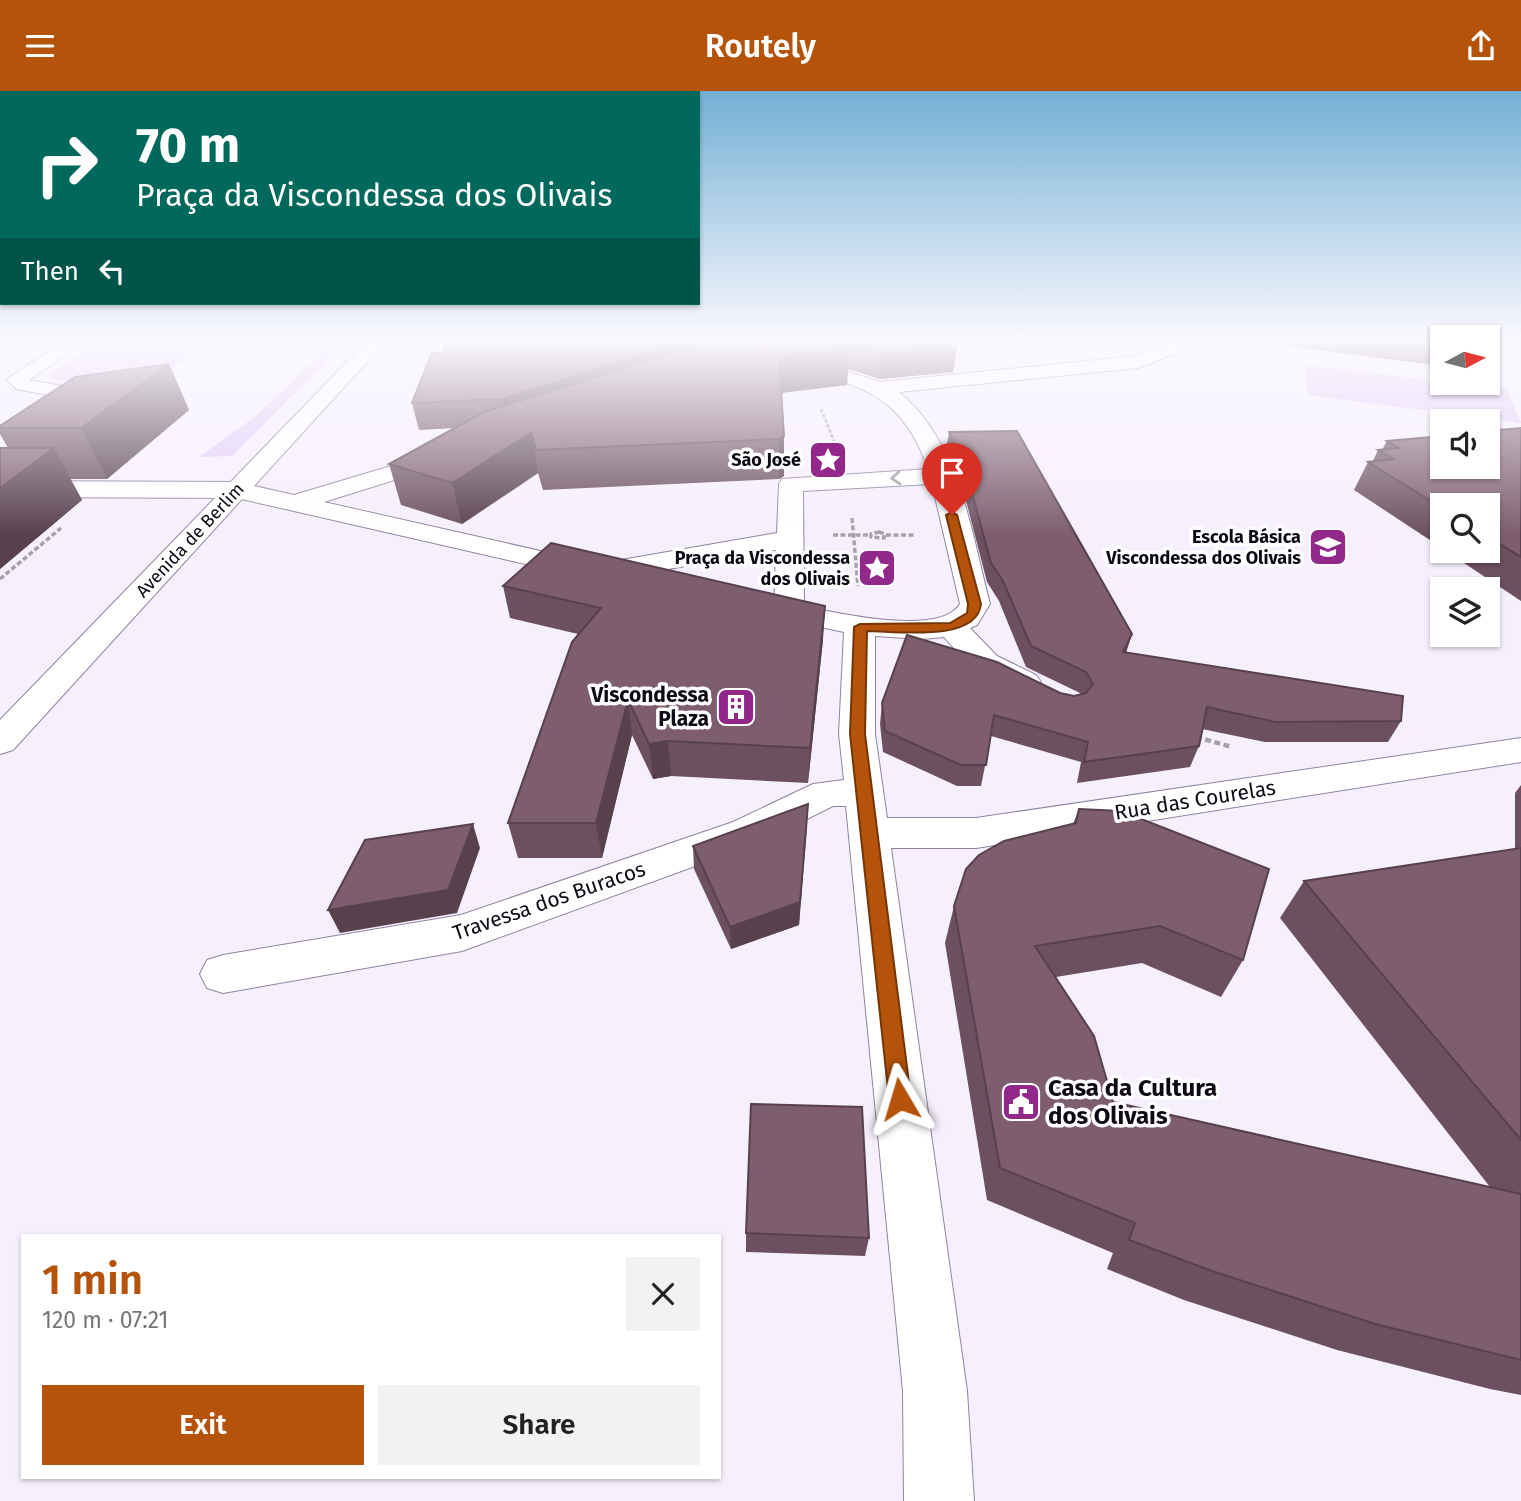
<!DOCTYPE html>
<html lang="en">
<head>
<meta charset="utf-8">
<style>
  body { margin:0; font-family:"Fira Sans",sans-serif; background:#f2f2f2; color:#222; height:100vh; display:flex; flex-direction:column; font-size:26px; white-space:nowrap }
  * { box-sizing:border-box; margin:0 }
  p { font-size:23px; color:#767676 }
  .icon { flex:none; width:38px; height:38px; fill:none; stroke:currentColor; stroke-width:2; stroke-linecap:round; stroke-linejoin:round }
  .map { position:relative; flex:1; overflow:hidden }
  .side { position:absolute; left:21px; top:1143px; width:700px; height:245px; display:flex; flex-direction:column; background:#fff; border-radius:0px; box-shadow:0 2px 5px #0004 }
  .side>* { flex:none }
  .top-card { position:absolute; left:0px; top:0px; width:700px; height:214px; box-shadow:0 2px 5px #0004; background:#00695c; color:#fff; overflow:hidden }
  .needle { width:46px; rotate:83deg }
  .controls { position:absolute; left:1430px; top:234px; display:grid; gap:14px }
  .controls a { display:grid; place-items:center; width:70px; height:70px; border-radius:0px; background:#fff; box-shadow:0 2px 5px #0004; font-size:35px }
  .pin { position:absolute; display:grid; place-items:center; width:60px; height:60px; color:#fff; margin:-72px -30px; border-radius:50% 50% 50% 0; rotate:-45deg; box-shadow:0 0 7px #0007 }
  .pin .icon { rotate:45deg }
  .me { position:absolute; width:77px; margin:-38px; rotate:353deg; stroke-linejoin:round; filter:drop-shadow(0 0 5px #0008) }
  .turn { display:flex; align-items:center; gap:24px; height:147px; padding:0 21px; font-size:32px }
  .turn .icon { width:91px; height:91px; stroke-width:2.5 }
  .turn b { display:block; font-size:49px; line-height:60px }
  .then { display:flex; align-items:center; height:66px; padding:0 21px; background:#0003; gap:14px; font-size:26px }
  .round { display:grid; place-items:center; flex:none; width:74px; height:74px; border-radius:0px; background:#f2f2f2 }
  .headline { display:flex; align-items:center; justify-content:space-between; height:119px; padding:0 21px }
  h1 { font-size:42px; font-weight:600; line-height:52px; color:#b45309 }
  .cta { display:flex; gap:14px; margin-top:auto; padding:14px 21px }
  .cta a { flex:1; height:80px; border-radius:0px; background:#b45309; color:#fff; font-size:28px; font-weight:600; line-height:80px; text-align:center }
  .cta a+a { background:#f2f2f2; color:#222 }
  header { display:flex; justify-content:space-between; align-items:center; height:91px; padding:0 21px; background:#b45309; color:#fff; font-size:32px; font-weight:600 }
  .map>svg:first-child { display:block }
</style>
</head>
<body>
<header><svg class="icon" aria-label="menu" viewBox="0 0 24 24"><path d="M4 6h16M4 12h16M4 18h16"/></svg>Routely<svg class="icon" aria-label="share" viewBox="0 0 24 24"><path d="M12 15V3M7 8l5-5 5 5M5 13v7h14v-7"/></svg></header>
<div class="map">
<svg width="1521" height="1410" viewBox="0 0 1521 1410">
  <rect width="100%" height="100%" fill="#f6f0fe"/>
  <!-- green -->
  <g fill="#e0cdf8">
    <polygon points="105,247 214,247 157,289 59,289 45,286"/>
    <polygon points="338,247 351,247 232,365 199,366 256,325"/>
    <polygon points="1305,274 1507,298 1521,332 1308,304"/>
  </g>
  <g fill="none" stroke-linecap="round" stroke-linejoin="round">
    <!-- street casing -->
    <g stroke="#9083a2" stroke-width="2">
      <g id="street">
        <polygon points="69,247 90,247 29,289 90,300 98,311 85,327 77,329 66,322 75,309 16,298 7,288"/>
        <path d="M735,247H753L768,256L880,291L1135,265L1182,247H1207L1205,251L1138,277L899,301C960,351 971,441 990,513L977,534L970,537L997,565L1036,584L1041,591L1036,598C998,608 966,571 944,546L922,548L875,545V643L887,727H976L1521,647V671L976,757H891L967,1300L974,1410H904L903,1300L846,715H833L761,751L462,860L223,902L207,897L200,883L207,869L223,864L461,824L733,731L813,693L844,689L839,643L844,541L778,527L774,521L776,459L600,490L237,407L0,406V390L237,391L294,404L441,360L449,362L453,367L449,372L324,411L598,473L777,442L779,393L782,388L928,378C893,274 819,297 738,256ZM932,393L960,513C940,546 837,522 804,515L803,400Z"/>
      </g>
    </g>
    <!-- primary casing -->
    <g stroke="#9083a2" stroke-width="2">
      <polygon id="primary" points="370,247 389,247 13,659 0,663 0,629"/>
    </g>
    <!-- path-far2 -->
    <g stroke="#a7a1ae" stroke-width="2.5" stroke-dasharray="3.5 2" stroke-linecap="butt">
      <polyline points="150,249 154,247"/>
      <polyline points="821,318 836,355"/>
    </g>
    <!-- path-far1 -->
    <g stroke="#a7a1ae" stroke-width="3.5" stroke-dasharray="5 2.5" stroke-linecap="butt">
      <polyline points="852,427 858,495"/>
      <polygon points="879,441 885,443 884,447 871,446 871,443"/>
      <polyline points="833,444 871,444"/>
      <polyline points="886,444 914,444"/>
      <polyline points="0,488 61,437"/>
    </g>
    <!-- path -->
    <polyline stroke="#a7a1ae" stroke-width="4.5" stroke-dasharray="6 3.5" stroke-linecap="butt" points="1196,646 1232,656"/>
    <!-- street -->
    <use href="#street" fill="#fff" fill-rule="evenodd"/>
    <!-- primary -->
    <use href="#primary" fill="#fff" fill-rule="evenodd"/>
  </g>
  <!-- wall -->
  <g fill="#6c505f">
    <polygon points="448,247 923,247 957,256 953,281 880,288 848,278 847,294 781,302 784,385 779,388 543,399 538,382 462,433 401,414 389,373 455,337 419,339 412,312 443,262"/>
    <polygon points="1282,247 1442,247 1442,275 1286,255 1286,248"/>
    <polygon points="1488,247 1501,257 1488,281"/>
    <polygon points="169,273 189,319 107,388 70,388 82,409 0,478 0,357 8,357 0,343 0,335"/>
    <polygon points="1521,337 1521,510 1446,460 1488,460 1488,415 1442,415 1442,457 1354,399 1368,371 1373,370 1378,359 1382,359 1387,350"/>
    <polygon points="949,341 1132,543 1126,562 1401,630 1388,651 1265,651 1202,638 1199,655 1190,676 1077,692 1081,671 991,645 981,695 957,695 883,661 880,633 882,612 1060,602 1074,605 1081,603 1080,602 1026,576 999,510 987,491 963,398 946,359"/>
    <polygon points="503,495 823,548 808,692 671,685 653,688 632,644 602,767 518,767 508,732 578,543 510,527"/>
    <polygon points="1521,694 1521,1304 1490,1298 1337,1259 1184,1209 1107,1178 1113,1162 987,1109 945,852 954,815 1073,733 1079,718 1243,869 1221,906 1142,872 1056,886 1113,1011 1490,1096 1280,827 1304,790 1515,758 1515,702"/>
    <polygon points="807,736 799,834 731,858 694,778 693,755"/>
    <polygon points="746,1142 869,1147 865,1165 746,1161"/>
  </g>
  <!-- shaded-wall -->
  <g fill="#58414d">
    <polygon points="698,247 737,247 507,334 502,308"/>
    <polygon points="957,256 953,281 880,288 882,263"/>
    <polygon points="849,259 847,294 778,302 779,266"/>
    <polygon points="169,273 189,319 107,388 81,337"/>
    <polygon points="531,342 538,382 462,433 452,392"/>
    <polygon points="784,345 784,385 779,388 779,348"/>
    <polygon points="54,357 82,409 0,478 0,397"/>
    <polygon points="825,515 823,548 808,692 810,657"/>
    <polygon points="1132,543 1125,563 1123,561"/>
    <polygon points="628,609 632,644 602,767 596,732"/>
    <polygon points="668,650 671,685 653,688 649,653"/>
    <polygon points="808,713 799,834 731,858 730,836"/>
    <polygon points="473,733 480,757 457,822 340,842 328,819"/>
  </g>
  <!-- building -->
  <g fill="#7d5d6e" stroke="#58414d" stroke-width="2">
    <polygon points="448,247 698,247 502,308 412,312 432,262 443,262"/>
    <polygon points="722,247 805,247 849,259 779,266 784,345 779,348 536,359 531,342 452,392 389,373 484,321"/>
    <polygon points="826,247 923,247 957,256 882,263"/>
    <polygon points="1418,247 1442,247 1442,250"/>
    <polygon points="1488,247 1496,247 1501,257 1488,255"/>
    <polygon points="169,273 81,337 0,337 0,335 75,286"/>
    <polygon points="1521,337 1521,466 1488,446 1488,415 1442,415 1442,417 1368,371 1393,368 1378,359 1399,357 1387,350 1442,345 1442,376 1488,376 1488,340"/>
    <polygon points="1017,340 1132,543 1123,561 1403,605 1401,630 1275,631 1207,616 1199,655 1084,671 1088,651 994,624 986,674 961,674 885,640 882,612 907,544 997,571 1060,602 1074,605 1086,602 1093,593 1086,581 1031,555 1003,490 991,472 966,380 949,341"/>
    <polygon points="0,357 54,357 0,397"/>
    <polygon points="551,452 825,515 810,657 668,650 649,653 628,609 596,732 508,732 572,551 601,517 503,495"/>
    <polygon points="808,713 800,811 730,836 693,755"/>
    <polygon points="1079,718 1121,720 1269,778 1243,869 1160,835 1035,855 1094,945 1113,1011 1521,1103 1521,1269 1375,1233 1212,1180 1129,1149 1135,1132 1000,1077 954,815 966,778 979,764 1004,750 1076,732"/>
    <polygon points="473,733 448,799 328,819 365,749"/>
    <polygon points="1521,757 1521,1049 1304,790"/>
    <polygon points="751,1013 862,1016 869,1147 746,1142"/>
  </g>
  <!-- one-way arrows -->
  <defs><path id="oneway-chevron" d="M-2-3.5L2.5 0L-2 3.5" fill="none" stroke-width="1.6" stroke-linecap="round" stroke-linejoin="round" transform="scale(1.75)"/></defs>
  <use stroke="#9f9da1" href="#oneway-chevron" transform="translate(896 387) rotate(176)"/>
  <!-- sky -->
  <linearGradient id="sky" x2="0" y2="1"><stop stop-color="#73b0d5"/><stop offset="0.56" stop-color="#fbf8ff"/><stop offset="1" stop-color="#fbf8ff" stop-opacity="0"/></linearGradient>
  <rect width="1521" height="444" fill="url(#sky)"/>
  <!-- route -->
  <path fill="#b45309" stroke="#753606" stroke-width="2" d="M952,421L957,424L981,513C977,552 896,540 867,540L865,643L911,1008L908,1015L900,1018L893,1015L889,1008L850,643L854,536L860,533L950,532L967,522L968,513L946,424Z"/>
  <!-- icons -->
  <defs>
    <g id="sight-square" transform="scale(2.0125)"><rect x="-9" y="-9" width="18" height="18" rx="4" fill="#93288b" stroke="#fff"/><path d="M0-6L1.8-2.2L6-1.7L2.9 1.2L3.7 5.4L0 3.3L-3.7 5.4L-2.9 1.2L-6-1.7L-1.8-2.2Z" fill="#fff"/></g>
    <g id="school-square" transform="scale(2.0125)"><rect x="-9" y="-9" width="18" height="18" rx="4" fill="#93288b" stroke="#fff"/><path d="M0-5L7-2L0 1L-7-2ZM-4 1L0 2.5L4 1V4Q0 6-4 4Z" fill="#fff"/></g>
    <g id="building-square" transform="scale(2.0125)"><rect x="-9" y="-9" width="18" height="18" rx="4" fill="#93288b" stroke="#fff"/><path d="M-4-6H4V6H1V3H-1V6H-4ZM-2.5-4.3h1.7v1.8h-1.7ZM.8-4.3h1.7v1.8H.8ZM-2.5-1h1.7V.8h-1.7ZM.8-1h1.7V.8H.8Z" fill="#fff"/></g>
    <g id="civic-square" transform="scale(2.0125)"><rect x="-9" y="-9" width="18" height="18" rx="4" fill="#93288b" stroke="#fff"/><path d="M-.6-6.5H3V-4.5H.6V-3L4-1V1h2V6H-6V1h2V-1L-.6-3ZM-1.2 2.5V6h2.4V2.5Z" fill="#fff"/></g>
  </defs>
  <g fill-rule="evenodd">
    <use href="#sight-square" x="828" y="369"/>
    <use href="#school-square" x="1328" y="456"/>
    <use href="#sight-square" x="877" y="477"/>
    <use href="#building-square" x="736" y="616"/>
    <use href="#civic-square" x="1021" y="1011"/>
  </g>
  <g text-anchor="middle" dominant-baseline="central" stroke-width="7" stroke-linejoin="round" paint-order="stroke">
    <!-- far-poi labels -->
    <g font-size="18" font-weight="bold" fill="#0e0914" stroke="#fff" text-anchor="end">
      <text x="801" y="369">São José</text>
      <text x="1301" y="446">Escola Básica<tspan x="1301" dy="21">Viscondessa dos Olivais</tspan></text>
      <text x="850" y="467">Praça da Viscondessa<tspan x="850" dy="21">dos Olivais</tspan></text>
    </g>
    <!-- far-street labels -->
    <g font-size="18" fill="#0e0914" stroke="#fff">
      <text transform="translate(190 449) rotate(-47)">Avenida de Berlim</text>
    </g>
    <!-- poi labels -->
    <g font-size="21" font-weight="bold" fill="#0e0914" stroke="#fff" text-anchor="end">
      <text x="709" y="604">Viscondessa<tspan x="709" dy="24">Plaza</tspan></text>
    </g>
    <!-- street labels -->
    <g font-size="21" fill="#0e0914" stroke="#fff">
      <text transform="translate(1195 709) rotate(-9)">Rua das Courelas</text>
      <text transform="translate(549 810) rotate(-19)">Travessa dos Buracos</text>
    </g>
    <!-- near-poi labels -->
    <g font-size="24" font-weight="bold" fill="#0e0914" stroke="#fff" text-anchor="start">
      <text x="1048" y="997">Casa da Cultura<tspan x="1048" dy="28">dos Olivais</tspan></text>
    </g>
  </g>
</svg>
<div class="controls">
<a><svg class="needle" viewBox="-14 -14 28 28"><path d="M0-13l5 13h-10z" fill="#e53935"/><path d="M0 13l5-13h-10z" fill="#767676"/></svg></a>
<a><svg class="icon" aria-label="sound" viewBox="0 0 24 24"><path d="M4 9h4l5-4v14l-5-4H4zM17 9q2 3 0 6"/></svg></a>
<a><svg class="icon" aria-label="search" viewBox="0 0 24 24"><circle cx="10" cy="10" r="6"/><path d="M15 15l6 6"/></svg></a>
<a><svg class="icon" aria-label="layers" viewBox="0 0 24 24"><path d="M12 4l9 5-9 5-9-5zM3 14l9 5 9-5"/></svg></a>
</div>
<div class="pin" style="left:952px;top:424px;background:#d93025"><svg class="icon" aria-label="arrive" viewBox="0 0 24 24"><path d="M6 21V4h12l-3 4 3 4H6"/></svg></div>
<svg class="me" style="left:900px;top:1008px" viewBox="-20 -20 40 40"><path d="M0-17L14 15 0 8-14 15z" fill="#b45309" stroke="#fff" stroke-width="4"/></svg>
<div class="top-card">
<div class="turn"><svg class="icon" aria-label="right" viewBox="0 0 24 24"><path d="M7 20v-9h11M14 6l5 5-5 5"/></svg><div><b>70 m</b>Praça da Viscondessa dos Olivais</div></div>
<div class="then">Then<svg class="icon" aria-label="left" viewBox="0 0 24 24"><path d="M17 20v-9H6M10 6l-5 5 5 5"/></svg></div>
</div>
<section class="side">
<div class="headline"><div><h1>1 min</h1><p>120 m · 07:21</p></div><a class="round"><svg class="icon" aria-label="close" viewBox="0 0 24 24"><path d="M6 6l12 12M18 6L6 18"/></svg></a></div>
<div class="cta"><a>Exit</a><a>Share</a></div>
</section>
</div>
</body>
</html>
